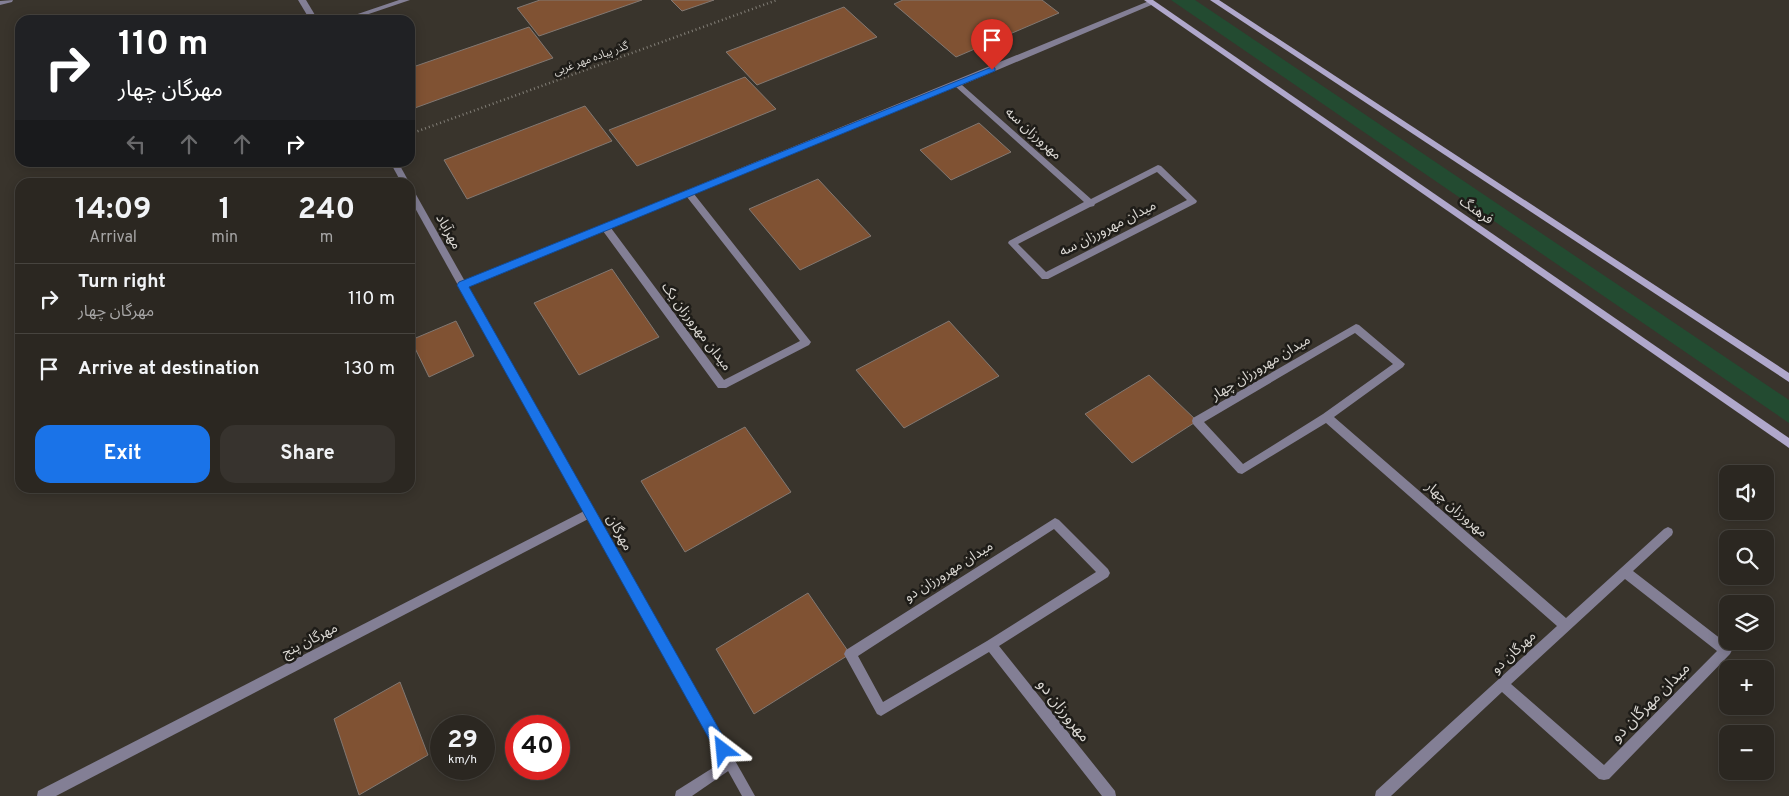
<!DOCTYPE html>
<html lang="en">
<head>
<meta charset="utf-8">
<style>
  body { margin:0; font-family:Overpass,"Noto Sans Arabic",sans-serif; background:#37332e; color:#f1f3f6; height:100vh; display:flex; flex-direction:column; font-size:19px; white-space:nowrap }
  * { box-sizing:border-box; margin:0 }
  p { font-size:16px; color:#a6a5a5 }
  .icon { flex:none; width:28px; height:28px; fill:none; stroke:currentColor; stroke-width:2; stroke-linecap:round; stroke-linejoin:round }
  .map { position:relative; flex:1; overflow:hidden }
  .side { position:absolute; left:15px; top:178px; width:400px; height:315px; display:flex; flex-direction:column; background:#2b2721; border-radius:15px; box-shadow:0 2px 12px #0003,0 0 0 1px #47443f }
  .side>* { flex:none }
  .banner { position:absolute; left:15px; top:15px; width:400px; height:152px; border-radius:15px; box-shadow:0 2px 12px #0003,0 0 0 1px #47443f; background:#202124; color:#fff; overflow:hidden }
  .buttons { position:absolute; left:1719px; top:465px; display:grid; gap:10px }
  .buttons a { display:grid; place-items:center; width:55px; height:55px; border-radius:10px; background:#2b2721; box-shadow:0 2px 12px #0003,0 0 0 1px #47443f; font-size:25px }
  .speed { position:absolute; left:430px; top:715px; display:flex; gap:10px; font-size:25px; font-weight:700; text-align:center }
  .speed>* { display:grid; place-content:center; width:65px; height:65px; border-radius:50%; background:#2b2721; box-shadow:0 2px 12px #0003,0 0 0 1px #47443f; line-height:1 }
  .speed small { font-size:12px; font-weight:400 }
  .speed .limit { border:8px solid #d22; background:#fff; color:#111 }
  .pin { position:absolute; display:grid; place-items:center; width:42px; height:42px; color:#fff; margin:-51px -21px; border-radius:50% 50% 50% 0; rotate:-45deg; box-shadow:0 0 5px #0007 }
  .pin .icon { rotate:45deg }
  .me { position:absolute; width:55px; margin:-28px; rotate:331deg; stroke-linejoin:round; filter:drop-shadow(0 0 4px #0008) }
  .turn { display:flex; align-items:center; gap:18px; height:105px; padding:0 20px; font-size:22px }
  .turn .icon { width:65px; height:65px; stroke-width:2.5 }
  .turn b { display:block; font-size:35px; line-height:42px }
  .lanes { display:flex; align-items:center; height:48px; padding:0 20px; background:#0003; justify-content:center; gap:25px; direction:ltr }
  .lanes .off { opacity:.35 }
  .eta { display:flex; justify-content:space-evenly; align-items:center; height:85px; text-align:center }
  .eta b { font-size:30px; font-weight:700; line-height:35px }
  .action { display:flex; gap:10px; margin-top:auto; padding:10px 20px }
  .action a { flex:1; height:58px; border-radius:15px; background:#1a73e8; color:#fff; font-size:20px; font-weight:700; line-height:58px; text-align:center }
  .action a+a { background:#37332e; color:#f1f3f6 }
  ul { padding:0; list-style:none }
  li { display:flex; align-items:center; gap:15px; height:70px; padding:0 20px; border-top:1px solid #47443f }
  li div { flex:1 }
  li b { display:block; font-size:19px }
  li em { font-style:normal }
  .map>svg:first-child { display:block }
</style>
</head>
<body>
<div class="map">
<svg width="1789" height="796" viewBox="0 0 1789 796">
  <rect width="100%" height="100%" fill="#39342c"/>
  <!-- green -->
  <polygon fill="#234b31" points="1171,0 1195,0 1789,400 1789,423"/>
  <!-- building -->
  <g fill="#805233" stroke="#827872">
    <polygon points="540,0 642,0 539,36 517,8"/>
    <polygon points="671,0 714,0 682,11"/>
    <polygon points="903,0 1042,0 1059,13 956,57 894,4"/>
    <polygon points="844,7 877,37 757,85 726,52"/>
    <polygon points="529,27 553,58 412,109 410,106 410,68"/>
    <polygon points="745,77 776,109 637,166 609,130"/>
    <polygon points="585,106 612,141 467,199 444,160"/>
    <polygon points="979,123 1011,152 951,180 920,150"/>
    <polygon points="818,179 871,236 800,270 749,209"/>
    <polygon points="612,269 659,337 579,375 534,303"/>
    <polygon points="456,321 474,356 429,377 411,340"/>
    <polygon points="949,321 999,376 904,428 856,370"/>
    <polygon points="1149,375 1197,421 1132,463 1085,414"/>
    <polygon points="745,427 791,492 685,552 641,481"/>
    <polygon points="808,593 850,654 754,714 716,649"/>
    <polygon points="400,682 428,755 359,795 334,719"/>
  </g>
  <g fill="none" stroke-linecap="round" stroke-linejoin="round">
    <!-- path -->
    <polyline stroke="#848079" stroke-width="2.5" stroke-dasharray="1 3" stroke-linecap="butt" points="410,134 777,0"/>
    <!-- minor -->
    <g fill="#837f95" fill-rule="evenodd">
      <polygon points="13,0 12,2 0,5 0,1"/>
      <polygon points="399,0 410,0 351,20 340,20"/>
      <path d="M1149,1L1156,3L962,85L1091,199L1158,165L1161,166L1197,201L1196,203L1048,279H1042L1008,243L1009,241L1084,202L956,87L694,194L811,342L809,345L726,388H718L603,231L466,287H460L458,285L460,283ZM1157,172L1187,200L1046,272L1018,244L1090,207L1094,206L1095,204ZM687,197L800,341L724,380L611,228Z"/>
      <path d="M1356,324L1359,325L1405,364L1403,367L1334,417L1566,618L1664,529L1668,527L1672,529L1673,532L1672,535L1633,571L1730,646L1732,650L1730,654L1609,779L1604,780L1599,779L1502,692L1391,796H1375L1376,791L1557,626L1326,423L1242,474L1238,473L1193,424L1192,421L1193,418ZM1355,333L1393,364L1323,414L1243,464L1204,422ZM1625,579L1717,651L1604,765L1511,684Z"/>
      <polygon points="590,508 594,510 595,513 594,516 56,796 37,796 38,791"/>
      <path d="M1055,518L1059,520L1108,569L1110,573L1108,577L999,646L1115,791L1116,796H1102L989,652L881,716L877,714L844,654L846,650ZM1054,529L1096,572L987,641L883,702L858,656Z"/>
      <polygon points="730,757 734,759 736,763 734,767 692,796 675,796 676,791"/>
    </g>
    <!-- tertiary -->
    <g fill="#837f95" fill-rule="evenodd">
      <polygon points="298,0 306,0 318,20 310,20"/>
      <polygon points="390,162 398,162 409,182 401,182"/>
      <polygon points="410,188 414,191 755,796 742,796 410,199"/>
    </g>
    <!-- secondary -->
    <g fill="#b0a8cc" fill-rule="evenodd">
      <polygon points="1144,0 1153,0 1789,438 1789,448"/>
      <polygon points="1210,0 1219,0 1789,373 1789,382"/>
    </g>
  </g>
  <!-- route -->
  <polygon fill="#1a73e8" stroke="#114b97" points="992,67 995,68 995,71 469,287 728,745 730,750 728,755 723,757 718,755 457,285 459,282"/>
  <g text-anchor="middle" dominant-baseline="central" stroke-width="5" stroke-linejoin="round" paint-order="stroke">
    <!-- far-street labels -->
    <g font-size="11" fill="#dbd8d3" stroke="#1e1c18">
      <text transform="translate(591 59) rotate(-20)">گذر پیاده مهر غربی</text>
    </g>
    <!-- street labels -->
    <g font-size="14" fill="#dbd8d3" stroke="#1e1c18">
      <text transform="translate(1033 134) rotate(42)">مهرورزان سه</text>
      <text transform="translate(1476 211) rotate(35)">فرهنگ</text>
      <text transform="translate(1108 229) rotate(-27)">میدان مهرورزان سه</text>
      <text transform="translate(448 232) rotate(61)">مهرآباد</text>
      <text transform="translate(696 327) rotate(53)">میدان مهرورزان یک</text>
      <text transform="translate(1261 368) rotate(-31)">میدان مهرورزان چهار</text>
      <text transform="translate(1456 510) rotate(41)">مهرورزان چهار</text>
      <text transform="translate(619 533) rotate(61)">مهرگان</text>
      <text transform="translate(949 572) rotate(-32)">میدان مهرورزان دو</text>
      <text transform="translate(310 641) rotate(-27)">مهرگان پنج</text>
      <text transform="translate(1514 653) rotate(-43)">مهرگان دو</text>
    </g>
    <!-- near-street labels -->
    <g font-size="16" fill="#dbd8d3" stroke="#1e1c18">
      <text transform="translate(1651 703) rotate(-45)">میدان مهرگان دو</text>
      <text transform="translate(1063 711) rotate(52)">مهرورزان دو</text>
    </g>
  </g>
</svg>
<div class="buttons">
<a><svg class="icon" aria-label="sound" viewBox="0 0 24 24"><path d="M4 9h4l5-4v14l-5-4H4zM17 9q2 3 0 6"/></svg></a>
<a><svg class="icon" aria-label="search" viewBox="0 0 24 24"><circle cx="10" cy="10" r="6"/><path d="M15 15l6 6"/></svg></a>
<a><svg class="icon" aria-label="layers" viewBox="0 0 24 24"><path d="M12 4l9 5-9 5-9-5zM3 14l9 5 9-5"/></svg></a>
<a>+</a>
<a>−</a>
</div>
<div class="speed"><div>29<small>km/h</small></div><div class="limit">40</div></div>
<div class="pin" style="left:992px;top:70px;background:#d93025"><svg class="icon" aria-label="arrive" viewBox="0 0 24 24"><path d="M6 21V4h12l-3 4 3 4H6"/></svg></div>
<svg class="me" style="left:723px;top:750px" viewBox="-20 -20 40 40"><path d="M0-17L14 15 0 8-14 15z" fill="#1a73e8" stroke="#fff" stroke-width="4"/></svg>
<div class="banner">
<div class="turn"><svg class="icon" aria-label="right" viewBox="0 0 24 24"><path d="M7 20v-9h11M14 6l5 5-5 5"/></svg><div><b>110 m</b>مهرگان چهار</div></div>
<div class="lanes"><svg class="icon off" aria-label="left" viewBox="0 0 24 24"><path d="M17 20v-9H6M10 6l-5 5 5 5"/></svg><svg class="icon off" aria-label="ahead" viewBox="0 0 24 24"><path d="M12 20V5M6 11l6-6 6 6"/></svg><svg class="icon off" aria-label="ahead" viewBox="0 0 24 24"><path d="M12 20V5M6 11l6-6 6 6"/></svg><svg class="icon" aria-label="right" viewBox="0 0 24 24"><path d="M7 20v-9h11M14 6l5 5-5 5"/></svg></div>
</div>
<section class="side">
<div class="eta">
<div><b>14:09</b><p>Arrival</p></div>
<div><b>1</b><p>min</p></div>
<div><b>240</b><p>m</p></div>
</div>
<ul>
<li><svg class="icon" aria-label="right" viewBox="0 0 24 24"><path d="M7 20v-9h11M14 6l5 5-5 5"/></svg><div><b>Turn right</b><p>مهرگان چهار</p></div><em>110 m</em></li>
<li><svg class="icon" aria-label="arrive" viewBox="0 0 24 24"><path d="M6 21V4h12l-3 4 3 4H6"/></svg><div><b>Arrive at destination</b></div><em>130 m</em></li>
</ul>
<div class="action"><a>Exit</a><a>Share</a></div>
</section>
</div>
</body>
</html>
